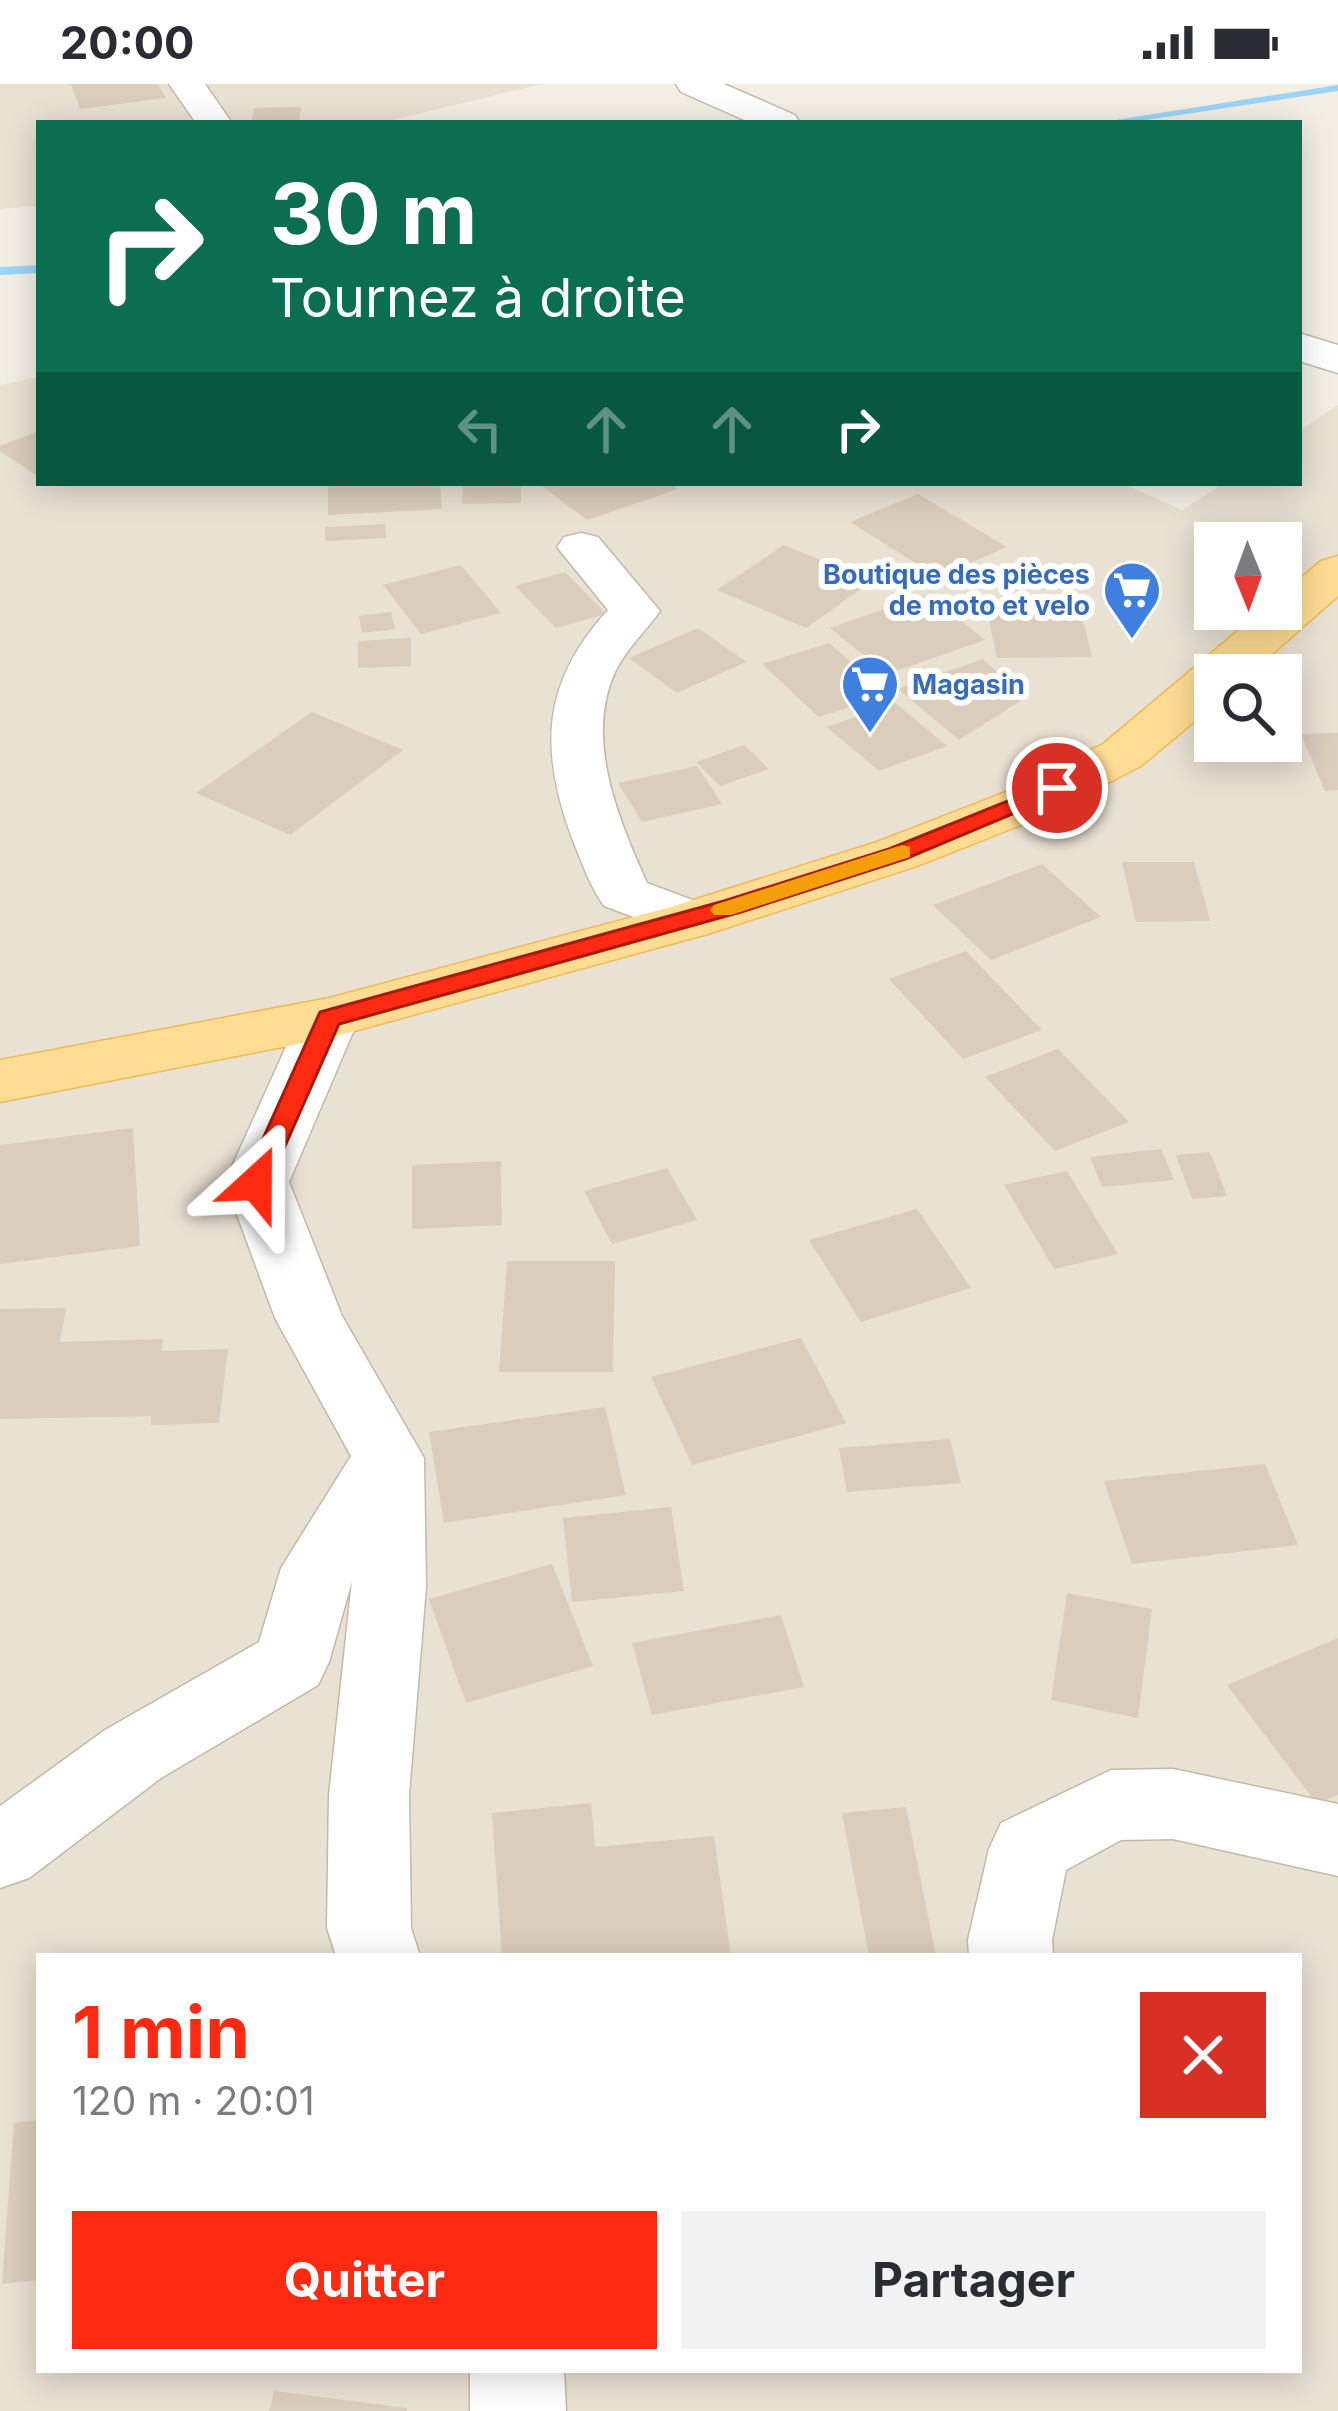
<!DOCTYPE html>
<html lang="fr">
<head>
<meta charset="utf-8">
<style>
  body { margin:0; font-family:Inter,sans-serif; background:#f2f2f3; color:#2b2b33; height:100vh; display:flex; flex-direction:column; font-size:45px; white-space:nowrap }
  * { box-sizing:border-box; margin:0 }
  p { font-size:39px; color:#7c7c81 }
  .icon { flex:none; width:66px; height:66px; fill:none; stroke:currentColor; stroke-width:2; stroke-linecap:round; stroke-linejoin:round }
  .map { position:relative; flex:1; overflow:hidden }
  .drawer { position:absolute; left:36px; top:1869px; width:1266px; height:420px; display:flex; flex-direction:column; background:#fff; border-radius:0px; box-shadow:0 6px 30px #0003 }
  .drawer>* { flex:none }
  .top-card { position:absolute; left:36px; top:36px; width:1266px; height:366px; border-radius:0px; box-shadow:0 6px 30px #0003; background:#0b6e4f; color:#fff; overflow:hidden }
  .needle { width:78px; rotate:179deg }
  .buttons { position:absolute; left:1194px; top:438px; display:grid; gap:24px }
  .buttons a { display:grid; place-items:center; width:108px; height:108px; border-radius:0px; background:#fff; box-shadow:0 6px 30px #0003; font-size:60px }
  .pin { position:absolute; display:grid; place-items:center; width:102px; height:102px; color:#fff; margin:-51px; border:6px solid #fff; border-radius:50%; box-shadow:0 3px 12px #0007 }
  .me { position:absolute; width:132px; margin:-66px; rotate:24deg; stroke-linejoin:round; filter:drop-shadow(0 0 9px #0008) }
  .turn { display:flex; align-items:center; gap:42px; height:252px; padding:0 36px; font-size:54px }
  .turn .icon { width:156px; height:156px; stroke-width:2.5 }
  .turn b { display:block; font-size:84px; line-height:102px }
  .lanes { display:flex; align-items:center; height:114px; padding:0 36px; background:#0003; justify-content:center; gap:60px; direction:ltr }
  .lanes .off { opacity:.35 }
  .round { display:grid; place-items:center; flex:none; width:126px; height:126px; border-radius:0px; background:#f2f2f3 }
  .head { display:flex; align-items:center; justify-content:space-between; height:204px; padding:0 36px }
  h1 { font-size:72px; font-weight:700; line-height:90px; color:#ff2a11 }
  .button { display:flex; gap:24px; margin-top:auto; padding:24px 36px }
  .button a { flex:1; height:138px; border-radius:0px; background:#ff2a11; color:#fff; font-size:48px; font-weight:700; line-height:138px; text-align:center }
  .button a+a { background:#f2f2f3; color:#2b2b33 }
  .status { display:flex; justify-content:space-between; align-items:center; height:84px; padding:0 60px; background:#fff; direction:ltr }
  .status svg { height:33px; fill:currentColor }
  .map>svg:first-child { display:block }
</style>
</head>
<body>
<div class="status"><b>20:00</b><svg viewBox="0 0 49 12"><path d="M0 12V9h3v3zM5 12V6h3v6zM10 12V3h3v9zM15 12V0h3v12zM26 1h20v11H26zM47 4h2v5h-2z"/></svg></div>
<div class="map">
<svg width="1338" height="2327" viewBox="0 0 1338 2327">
  <rect width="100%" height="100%" fill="#f4efe5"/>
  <!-- residential -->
  <g fill="#e9e1d2" fill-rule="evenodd">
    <polygon points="0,0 543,0 379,39 39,39 39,122 0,125"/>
    <path d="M39,293V399H1122L1182,426L1223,399H1299V347L1338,321V2327H0V301ZM1215,459H1281V525H1215ZM1215,591H1281V657H1215ZM39,1872H1299V2286H39Z"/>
  </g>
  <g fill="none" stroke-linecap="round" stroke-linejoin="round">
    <!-- stream -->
    <g fill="#9ad5f7" fill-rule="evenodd">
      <polygon points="1338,1 1338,7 1126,39 1096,39"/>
      <polygon points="39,181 39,189 0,191 0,183"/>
    </g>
  </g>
  <!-- building -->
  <g fill="#dacdbc">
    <polygon points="71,0 158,0 166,14 80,25"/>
    <polygon points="301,23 299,39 251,39 254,24"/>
    <polygon points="39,347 39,393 0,367 0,362"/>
    <polygon points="328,399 440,399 442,425 328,431"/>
    <polygon points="463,399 521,399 521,419 462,420"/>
    <polygon points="538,399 670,399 678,405 587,436"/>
    <polygon points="918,410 1007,463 938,493 850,438"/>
    <polygon points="385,440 386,454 325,457 325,443"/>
    <polygon points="784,461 872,497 806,544 717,506"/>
    <polygon points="461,481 501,529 421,550 383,501"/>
    <polygon points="565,488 606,530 556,544 515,502"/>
    <polygon points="927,510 985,556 887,590 830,544"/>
    <polygon points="1078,516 1092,573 997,574 985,517"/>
    <polygon points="391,528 395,545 362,549 359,532"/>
    <polygon points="698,544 746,578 677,609 629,574"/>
    <polygon points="411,554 411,582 358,584 358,557"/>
    <polygon points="829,559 887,611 819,633 762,580"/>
    <polygon points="983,575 1025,614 959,656 898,605"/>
    <polygon points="895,619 947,662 879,687 827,643"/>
    <polygon points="312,628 403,666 290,751 196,709"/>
    <polygon points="1338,649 1338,706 1325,707 1301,650"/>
    <polygon points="744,661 769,685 720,702 696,678"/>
    <polygon points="697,682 722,720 642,738 618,699"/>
    <polygon points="1122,778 1194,778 1210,837 1136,838"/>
    <polygon points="1042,780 1101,833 991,876 933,821"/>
    <polygon points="966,867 1042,946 963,975 889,895"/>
    <polygon points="1058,965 1129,1038 1055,1067 985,993"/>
    <polygon points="133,1044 140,1162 0,1180 0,1061"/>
    <polygon points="1161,1065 1174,1096 1102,1103 1090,1073"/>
    <polygon points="1210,1068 1227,1112 1192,1115 1176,1071"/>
    <polygon points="501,1077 502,1141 412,1145 412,1081"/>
    <polygon points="667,1084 697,1136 612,1160 584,1107"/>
    <polygon points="1067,1087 1118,1170 1054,1185 1004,1101"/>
    <polygon points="917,1125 971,1204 861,1238 809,1156"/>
    <polygon points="507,1177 615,1177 613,1288 499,1288"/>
    <polygon points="66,1224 60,1258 163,1255 161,1267 228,1265 219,1339 151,1341 151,1332 0,1335 0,1225"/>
    <polygon points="801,1254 846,1339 692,1381 651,1293"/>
    <polygon points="605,1323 626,1411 444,1439 429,1348"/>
    <polygon points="950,1355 961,1399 847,1408 839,1364"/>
    <polygon points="1265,1380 1298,1461 1132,1480 1104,1397"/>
    <polygon points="671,1423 684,1507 572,1518 563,1434"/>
    <polygon points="552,1480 593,1582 466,1619 429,1515"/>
    <polygon points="1067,1509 1152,1525 1138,1634 1051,1616"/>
    <polygon points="781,1531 804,1603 652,1631 632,1559"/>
    <polygon points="1338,1554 1338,1711 1317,1720 1227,1601"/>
    <polygon points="591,1719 595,1763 714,1752 731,1872 502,1872 492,1729"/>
    <polygon points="906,1723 936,1872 869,1872 842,1729"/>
    <polygon points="39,2036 39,2196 2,2200 14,2039"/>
    <polygon points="274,2307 407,2324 407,2327 269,2327"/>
  </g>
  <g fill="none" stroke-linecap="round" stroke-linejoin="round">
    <!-- minor casing -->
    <g stroke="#c3b9a9" stroke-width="3">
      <g id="minor">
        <polygon points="169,0 205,0 232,39 196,39"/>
        <polygon points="676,0 724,0 795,31 800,39 751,39 681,8"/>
        <polygon points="1299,249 1338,261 1338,289 1299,277"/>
        <path d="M581,449L598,453L660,527C645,548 626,565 615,588C584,656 619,736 647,799L711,823L720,836L711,849L691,854L604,822C590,802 581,777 572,754C539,665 542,598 608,526L557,463L564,453Z"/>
        <polygon points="329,914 350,920 359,934 289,1098 342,1232 424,1374 426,1503 409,1711 411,1844 420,1872 336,1872 327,1844 329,1711 352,1497 329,1578 318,1601 161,1694 29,1794 0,1804 0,1722 105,1646 259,1558 281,1484 351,1372 275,1234 225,1098 299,934 308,920"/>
        <polygon points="1173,1685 1338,1720 1338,1792 1173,1755 1121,1756 1066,1786 1052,1856 1053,1872 969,1872 968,1856 989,1765 1001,1739 1111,1686"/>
        <polygon points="470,2286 564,2286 566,2327 470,2327"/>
      </g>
    </g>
    <!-- major casing -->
    <g stroke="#efbb57" stroke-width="3">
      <polygon id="major" points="1338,472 1338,512 1248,591 1215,591 1215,620 1141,682 1044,732 917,782 711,849 329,954 0,1018 0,976 329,914 671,823 877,758 1006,708 1103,660 1264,525 1281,525 1281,511 1321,477"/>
    </g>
    <!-- minor -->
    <use href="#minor" fill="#fff" fill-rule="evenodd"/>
    <!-- major -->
    <use href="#major" fill="#ffdc93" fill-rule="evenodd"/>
  </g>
  <!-- route -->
  <polygon fill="#ff2a11" stroke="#a61b0b" stroke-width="3" points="1057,697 1068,704 1065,708 905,775 741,828 339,940 266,1105 247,1105 243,1099 320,928 724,817 889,765"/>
  <!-- slow -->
  <polygon fill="#f59e0b" points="902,761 910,763 910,773 731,831 714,831 710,826 714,821"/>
  <!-- icons -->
  <defs>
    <g id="supermarket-pin" transform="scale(3)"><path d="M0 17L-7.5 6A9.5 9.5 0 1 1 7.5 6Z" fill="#3f7fe0" stroke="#fff"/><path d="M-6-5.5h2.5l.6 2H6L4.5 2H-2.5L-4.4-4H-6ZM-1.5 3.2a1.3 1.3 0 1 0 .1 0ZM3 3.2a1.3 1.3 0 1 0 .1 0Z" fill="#fff"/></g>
  </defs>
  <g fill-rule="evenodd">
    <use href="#supermarket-pin" x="1132" y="506"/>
    <use href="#supermarket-pin" x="870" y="600"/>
  </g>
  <g text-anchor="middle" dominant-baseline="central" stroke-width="12" stroke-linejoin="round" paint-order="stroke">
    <!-- far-shop labels -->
    <g font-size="27" font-weight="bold" fill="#366cbe" stroke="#fff" text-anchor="end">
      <text x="1090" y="490">Boutique des pièces<tspan x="1090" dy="31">de moto et velo</tspan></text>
      <text x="912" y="600" text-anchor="start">Magasin</text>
    </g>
  </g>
</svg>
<div class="buttons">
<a><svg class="needle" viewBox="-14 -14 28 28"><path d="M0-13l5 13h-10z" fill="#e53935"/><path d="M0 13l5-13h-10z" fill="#7c7c81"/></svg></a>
<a><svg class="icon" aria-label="search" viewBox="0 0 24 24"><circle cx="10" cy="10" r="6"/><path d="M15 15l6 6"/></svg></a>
</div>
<div class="pin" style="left:1057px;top:704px;background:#d93025"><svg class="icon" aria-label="arrive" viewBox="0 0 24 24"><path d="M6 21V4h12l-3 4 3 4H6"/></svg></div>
<svg class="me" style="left:256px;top:1099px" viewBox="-20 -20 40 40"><path d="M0-17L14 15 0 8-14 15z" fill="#ff2a11" stroke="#fff" stroke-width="4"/></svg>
<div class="top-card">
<div class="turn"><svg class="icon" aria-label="right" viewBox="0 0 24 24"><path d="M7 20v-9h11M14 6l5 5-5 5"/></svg><div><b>30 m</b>Tournez à droite</div></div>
<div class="lanes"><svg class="icon off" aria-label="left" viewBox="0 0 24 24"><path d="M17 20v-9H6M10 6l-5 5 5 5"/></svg><svg class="icon off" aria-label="ahead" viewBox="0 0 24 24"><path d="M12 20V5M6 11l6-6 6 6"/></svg><svg class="icon off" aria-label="ahead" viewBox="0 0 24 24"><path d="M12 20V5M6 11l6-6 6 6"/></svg><svg class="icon" aria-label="right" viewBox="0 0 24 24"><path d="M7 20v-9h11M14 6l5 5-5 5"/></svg></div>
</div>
<section class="drawer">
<div class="head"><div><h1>1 min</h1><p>120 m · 20:01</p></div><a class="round" style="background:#d93025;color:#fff"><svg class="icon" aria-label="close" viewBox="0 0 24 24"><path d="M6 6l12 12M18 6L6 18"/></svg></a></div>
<div class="button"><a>Quitter</a><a>Partager</a></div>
</section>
</div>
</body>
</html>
